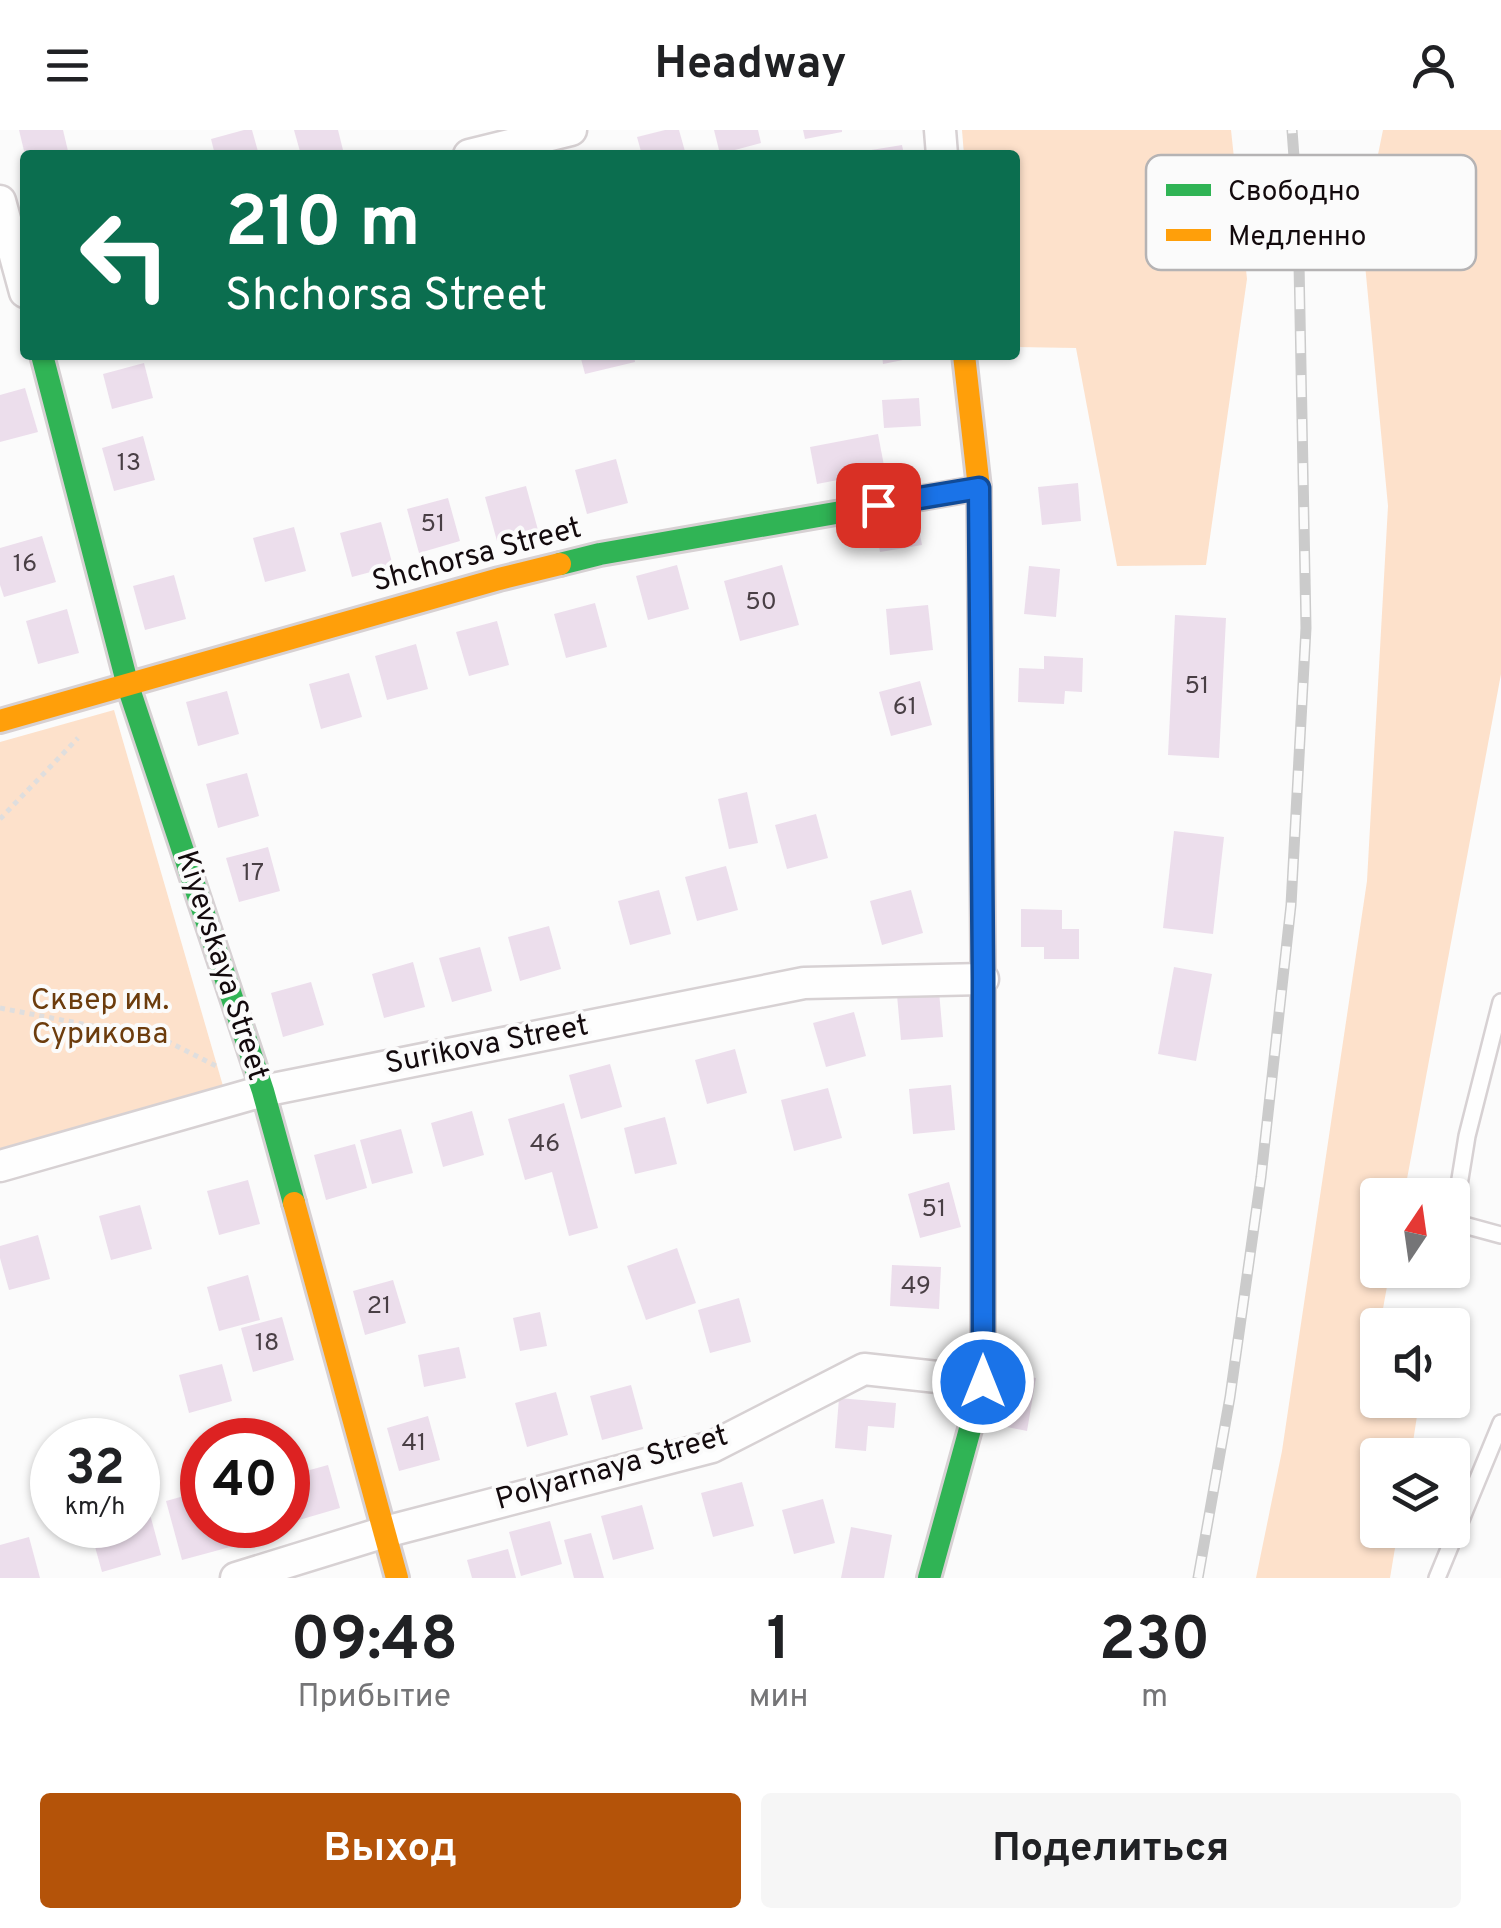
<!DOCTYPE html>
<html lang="ru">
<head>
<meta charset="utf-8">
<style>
  body { margin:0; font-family:Overpass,sans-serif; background:#f6f6f6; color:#202124; height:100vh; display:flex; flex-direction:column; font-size:38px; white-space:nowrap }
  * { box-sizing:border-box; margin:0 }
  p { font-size:32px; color:#757577 }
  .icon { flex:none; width:55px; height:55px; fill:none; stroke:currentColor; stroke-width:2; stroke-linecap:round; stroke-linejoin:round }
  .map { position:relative; height:1448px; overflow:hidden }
  .side { display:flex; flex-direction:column; background:#fff; flex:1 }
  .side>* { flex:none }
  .banner { position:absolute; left:20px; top:20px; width:1000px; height:210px; border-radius:10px; box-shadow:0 2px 8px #0004; background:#0b6e4f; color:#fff; overflow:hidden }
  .needle { width:65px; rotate:13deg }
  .buttons { position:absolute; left:1360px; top:1048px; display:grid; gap:20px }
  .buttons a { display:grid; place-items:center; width:110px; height:110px; border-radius:10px; background:#fff; box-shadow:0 2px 8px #0004; font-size:50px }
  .speed { position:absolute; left:30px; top:1288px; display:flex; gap:20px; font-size:50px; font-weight:700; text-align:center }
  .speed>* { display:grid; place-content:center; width:130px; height:130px; border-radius:50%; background:#fff; box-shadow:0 2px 8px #0004; line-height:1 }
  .speed small { font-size:25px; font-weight:400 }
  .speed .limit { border:15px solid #d22; background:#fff; color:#111 }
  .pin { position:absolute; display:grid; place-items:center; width:85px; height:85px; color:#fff; margin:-42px; border-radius:20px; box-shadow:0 5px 15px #0006 }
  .me { position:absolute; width:110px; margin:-55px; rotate:0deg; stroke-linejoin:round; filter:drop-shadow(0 0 8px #0008) }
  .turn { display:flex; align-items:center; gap:35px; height:210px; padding:0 40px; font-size:45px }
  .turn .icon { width:130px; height:130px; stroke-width:2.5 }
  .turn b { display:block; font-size:70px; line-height:85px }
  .eta { display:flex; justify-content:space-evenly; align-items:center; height:170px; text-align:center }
  .eta b { font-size:60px; font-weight:700; line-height:70px }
  .primary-button { display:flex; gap:20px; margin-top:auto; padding:20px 40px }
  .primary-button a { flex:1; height:115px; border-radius:10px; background:#b45309; color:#fff; font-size:40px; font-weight:700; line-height:115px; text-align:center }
  .primary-button a+a { background:#f6f6f6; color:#202124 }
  header { display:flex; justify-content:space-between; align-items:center; height:130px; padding:0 40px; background:#fff; font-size:45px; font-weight:700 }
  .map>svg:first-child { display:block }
</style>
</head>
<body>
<header><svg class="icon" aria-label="menu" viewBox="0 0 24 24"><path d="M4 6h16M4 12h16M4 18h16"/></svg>Headway<svg class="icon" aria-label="person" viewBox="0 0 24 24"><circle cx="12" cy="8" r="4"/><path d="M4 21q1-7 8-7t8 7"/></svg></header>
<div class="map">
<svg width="1501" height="1448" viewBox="0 0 1501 1448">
  <rect width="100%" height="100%" fill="#fbfbfb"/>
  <!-- green -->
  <g fill="#fde1cb">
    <polygon points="962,0 1231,0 1247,149 1206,435 1117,436 1076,218 1015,217 1015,25 964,25"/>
    <polygon points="1383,0 1501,0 1501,544 1404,1065 1378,1065 1378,1140 1390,1140 1380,1195 1378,1195 1377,1210 1370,1248 1377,1254 1378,1270 1398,1270 1417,1286 1411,1325 1378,1325 1378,1400 1398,1400 1390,1448 1256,1448 1282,1321 1367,751 1388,376 1362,103"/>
    <polygon points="114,580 223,956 0,1020 0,612"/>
  </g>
  <!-- building -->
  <g fill="#ecdeec">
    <polygon points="19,0 63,0 68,21 53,25 25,25"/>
    <polygon points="244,0 252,0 259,25 215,25 211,9"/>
    <polygon points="294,0 338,0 343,20 324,25 301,25"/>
    <polygon points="665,0 679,0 686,25 642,25 637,7"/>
    <polygon points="714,0 758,0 761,13 720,24"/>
    <polygon points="803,0 842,0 842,2 805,9"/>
    <polygon points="902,15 904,25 853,25 853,23"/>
    <polygon points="580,225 634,225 635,232 585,244"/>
    <polygon points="882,225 918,225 918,227 883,234"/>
    <polygon points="144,233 153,268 112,279 103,244"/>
    <polygon points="25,258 38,302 0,312 0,265"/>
    <polygon points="919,268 921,296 884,298 882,270"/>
    <polygon points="878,304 885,341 817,354 810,317"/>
    <polygon points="143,306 155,350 114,361 102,318"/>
    <polygon points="616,329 628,373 587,384 575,340"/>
    <polygon points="1078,353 1081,391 1042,395 1038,357"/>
    <polygon points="526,356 538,400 497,411 485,367"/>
    <polygon points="448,368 460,411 419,423 407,379"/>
    <polygon points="917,389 922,415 880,422 875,397"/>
    <polygon points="381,392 393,436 352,447 340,403"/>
    <polygon points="294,397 306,441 265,452 253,408"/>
    <polygon points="42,406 56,452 4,467 0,455 0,418"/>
    <polygon points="677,435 689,479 648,490 636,446"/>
    <polygon points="782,435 799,495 740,511 724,451"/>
    <polygon points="1029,436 1060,439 1056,487 1024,484"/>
    <polygon points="174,445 186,489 145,500 133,456"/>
    <polygon points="595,473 607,517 566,528 554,484"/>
    <polygon points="928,475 933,520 890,525 886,479"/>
    <polygon points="67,479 79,523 38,534 26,491"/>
    <polygon points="1175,485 1226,488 1219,628 1168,625"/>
    <polygon points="497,491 509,535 469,546 456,502"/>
    <polygon points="416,514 428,559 387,570 375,526"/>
    <polygon points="1044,526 1083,528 1082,562 1065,561 1064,574 1018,572 1019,538 1044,539"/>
    <polygon points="349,543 362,587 321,599 309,554"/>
    <polygon points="920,551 932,595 891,606 879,562"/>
    <polygon points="227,561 239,604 198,616 186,572"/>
    <polygon points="247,643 259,686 218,698 206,654"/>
    <polygon points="747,662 758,713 729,719 718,669"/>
    <polygon points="816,684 828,728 787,739 775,695"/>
    <polygon points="1174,701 1224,707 1213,804 1163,798"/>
    <polygon points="268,717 280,761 239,772 226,728"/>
    <polygon points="726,736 738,780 697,791 685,747"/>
    <polygon points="659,760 671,804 630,815 618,771"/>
    <polygon points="911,760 923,803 882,815 870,771"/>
    <polygon points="1021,779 1062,780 1062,799 1079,799 1079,829 1044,829 1044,817 1021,817"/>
    <polygon points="549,796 561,839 520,851 508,807"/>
    <polygon points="480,817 492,861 452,872 439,828"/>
    <polygon points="413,832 425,877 384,888 372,844"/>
    <polygon points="1174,837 1212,844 1196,931 1158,924"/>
    <polygon points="311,852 324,895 283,907 271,863"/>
    <polygon points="939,861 943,907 901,910 897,865"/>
    <polygon points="854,882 866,926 826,937 813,893"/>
    <polygon points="735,919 747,963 707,974 695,930"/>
    <polygon points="610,934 622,977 581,989 569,945"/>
    <polygon points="951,955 955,1000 913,1004 909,959"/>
    <polygon points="828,958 842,1008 794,1021 781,970"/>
    <polygon points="564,973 598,1098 569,1106 552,1042 525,1050 508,989"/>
    <polygon points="472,981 484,1025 443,1037 431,993"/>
    <polygon points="665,987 677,1034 635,1044 624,998"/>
    <polygon points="401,999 413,1043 372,1054 360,1010"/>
    <polygon points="355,1014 367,1058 326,1070 314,1025"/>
    <polygon points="248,1050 260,1094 219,1105 207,1061"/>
    <polygon points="949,1052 961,1097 920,1108 908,1064"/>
    <polygon points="140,1075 152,1119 111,1130 99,1086"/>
    <polygon points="38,1105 50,1149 9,1160 0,1128 0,1116"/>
    <polygon points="677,1118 696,1173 646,1190 627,1136"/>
    <polygon points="892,1135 941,1137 939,1179 890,1176"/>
    <polygon points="248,1145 260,1190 219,1201 207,1157"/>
    <polygon points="393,1150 406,1193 365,1205 353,1161"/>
    <polygon points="739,1168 751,1212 710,1223 698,1180"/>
    <polygon points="540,1182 547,1216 520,1221 513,1188"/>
    <polygon points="282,1187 294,1230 253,1242 241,1198"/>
    <polygon points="459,1217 466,1248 424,1257 418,1225"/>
    <polygon points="222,1234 232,1271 189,1283 179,1245"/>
    <polygon points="1011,1243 1036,1248 1027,1301 1002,1296"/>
    <polygon points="631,1255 643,1299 602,1310 590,1266"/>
    <polygon points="556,1262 568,1305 527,1317 515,1273"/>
    <polygon points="839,1268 896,1273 894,1298 868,1296 866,1321 835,1318"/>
    <polygon points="428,1286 440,1330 399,1341 387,1298"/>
    <polygon points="328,1335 340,1378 299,1390 288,1346"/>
    <polygon points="742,1352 754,1396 713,1407 701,1363"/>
    <polygon points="202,1361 202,1395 240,1395 245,1413 182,1430 166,1371"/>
    <polygon points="144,1362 161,1425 102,1442 89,1395 138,1395 138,1364"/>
    <polygon points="823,1369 835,1413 794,1424 782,1380"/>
    <polygon points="642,1375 654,1419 613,1430 601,1386"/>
    <polygon points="550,1391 562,1434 521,1446 509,1402"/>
    <polygon points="851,1397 892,1405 884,1448 841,1448"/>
    <polygon points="591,1403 604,1448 574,1448 564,1410"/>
    <polygon points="29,1407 40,1448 0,1448 0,1415"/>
    <polygon points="508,1419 516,1448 472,1448 467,1430"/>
  </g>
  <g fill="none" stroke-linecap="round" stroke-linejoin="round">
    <!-- lane casing -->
    <g stroke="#d7d1d3" stroke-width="20">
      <g id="lane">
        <polyline points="1501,872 1467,1006 1453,1092 1501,1105"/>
        <polyline points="1437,1448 1501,1293"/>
      </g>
    </g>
    <!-- street casing -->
    <g stroke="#d7d1d3" stroke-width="35">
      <g id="street">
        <polyline points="940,0 942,25"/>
        <polyline points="469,25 571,0"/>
        <polyline points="0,71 25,162"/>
        <polyline points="0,1036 263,961 804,853 983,849"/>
        <polyline points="236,1448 385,1402 712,1317 864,1239 983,1252"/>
      </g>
    </g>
    <!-- fast casing -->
    <g stroke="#d7d1d3" stroke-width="28">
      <g id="fast">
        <polyline points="42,225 128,556 263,961 294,1073"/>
        <polyline points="560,434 600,424 979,358"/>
        <polyline points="929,1448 983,1252 983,823"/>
      </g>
    </g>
    <!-- slow casing -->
    <g stroke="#d7d1d3" stroke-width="28">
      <g id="slow">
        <polyline points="964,225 979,358 983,823"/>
        <polyline points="0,591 499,449 560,434"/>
        <polyline points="294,1073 397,1448"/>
      </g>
    </g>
    <!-- path -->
    <g stroke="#dfdede" stroke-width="5" stroke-dasharray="5 5" stroke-linecap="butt">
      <polyline points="0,689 78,608"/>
      <polyline points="0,878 165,910 216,936"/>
    </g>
    <!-- lane -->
    <use href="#lane" stroke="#fefefe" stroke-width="15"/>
    <!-- street -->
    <use href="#street" stroke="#fefefe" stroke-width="30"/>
    <!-- fast -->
    <use href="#fast" stroke="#30b455" stroke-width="22"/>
    <!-- slow -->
    <use href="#slow" stroke="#ff9f0a" stroke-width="22"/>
    <!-- rail casing -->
    <g stroke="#cbcbcb" stroke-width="11">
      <polyline id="rail" points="1198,1448 1230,1267 1261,1047 1291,775 1306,498 1298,81 1292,0"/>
    </g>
    <!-- rail -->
    <use href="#rail" stroke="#fbfbfb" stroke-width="8" stroke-dasharray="22" stroke-linecap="butt"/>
  </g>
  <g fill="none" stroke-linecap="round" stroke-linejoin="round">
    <!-- route casing -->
    <g stroke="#114b97" stroke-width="25">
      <polyline id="route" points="878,375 979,358 983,849 983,1252"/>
    </g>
    <!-- route -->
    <use href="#route" stroke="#1a73e8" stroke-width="18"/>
  </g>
  <g text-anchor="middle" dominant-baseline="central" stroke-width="8" stroke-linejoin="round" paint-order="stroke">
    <!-- number labels -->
    <g font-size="25" fill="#493f45">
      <text x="129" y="334">13</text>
      <text x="433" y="395">51</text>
      <text x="25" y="435">16</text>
      <text x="761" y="473">50</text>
      <text x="1197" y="557">51</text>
      <text x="905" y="578">61</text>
      <text x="253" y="744">17</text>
      <text x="545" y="1015">46</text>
      <text x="934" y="1080">51</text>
      <text x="916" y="1157">49</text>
      <text x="379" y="1177">21</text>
      <text x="267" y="1214">18</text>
      <text x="414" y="1314">41</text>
    </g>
    <!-- street labels -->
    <g font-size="30" fill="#130a0d" stroke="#fbfbfb">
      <text transform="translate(477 426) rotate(-15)">Shchorsa Street</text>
      <text transform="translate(221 836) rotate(72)">Kiyevskaya Street</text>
      <text transform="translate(487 916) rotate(-11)">Surikova Street</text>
      <text transform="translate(612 1339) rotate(-16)">Polyarnaya Street</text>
    </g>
    <!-- park labels -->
    <g font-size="30" fill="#6c3c0d" stroke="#fbfbfb">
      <text x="100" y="871">Сквер им.<tspan x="100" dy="34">Сурикова</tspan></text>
    </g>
  </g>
  <!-- legend -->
  <rect x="1146" y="25" width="330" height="115" rx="15" fill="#fbfbfb" stroke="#b5b3b4" stroke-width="2.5"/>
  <rect x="1166" y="54" width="45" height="12" fill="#30b455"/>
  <rect x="1166" y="99" width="45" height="12" fill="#ff9f0a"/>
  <g font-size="28" fill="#130a0d">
    <text x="1228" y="70">Свободно</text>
    <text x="1228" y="115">Медленно</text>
  </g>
</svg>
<div class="buttons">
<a><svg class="needle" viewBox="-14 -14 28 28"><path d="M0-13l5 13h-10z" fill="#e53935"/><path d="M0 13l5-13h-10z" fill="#757577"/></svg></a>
<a><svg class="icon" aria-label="sound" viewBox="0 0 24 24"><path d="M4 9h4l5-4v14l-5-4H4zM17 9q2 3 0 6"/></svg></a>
<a><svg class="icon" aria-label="layers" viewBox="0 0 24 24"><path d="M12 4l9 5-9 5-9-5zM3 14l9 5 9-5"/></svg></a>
</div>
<div class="speed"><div>32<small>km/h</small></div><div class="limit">40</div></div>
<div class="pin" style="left:878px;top:375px;background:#d93025"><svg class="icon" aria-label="arrive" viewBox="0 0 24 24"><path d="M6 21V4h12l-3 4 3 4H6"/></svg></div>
<svg class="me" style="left:983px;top:1252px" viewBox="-20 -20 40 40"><circle r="17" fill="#1a73e8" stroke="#fff" stroke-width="3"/><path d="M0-11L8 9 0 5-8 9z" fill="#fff"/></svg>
<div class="banner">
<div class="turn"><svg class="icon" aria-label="left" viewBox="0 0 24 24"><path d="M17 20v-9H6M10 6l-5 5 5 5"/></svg><div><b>210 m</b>Shchorsa Street</div></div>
</div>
</div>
<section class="side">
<div class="eta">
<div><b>09:48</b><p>Прибытие</p></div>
<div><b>1</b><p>мин</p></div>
<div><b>230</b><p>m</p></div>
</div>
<div class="primary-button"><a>Выход</a><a>Поделиться</a></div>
</section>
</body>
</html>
